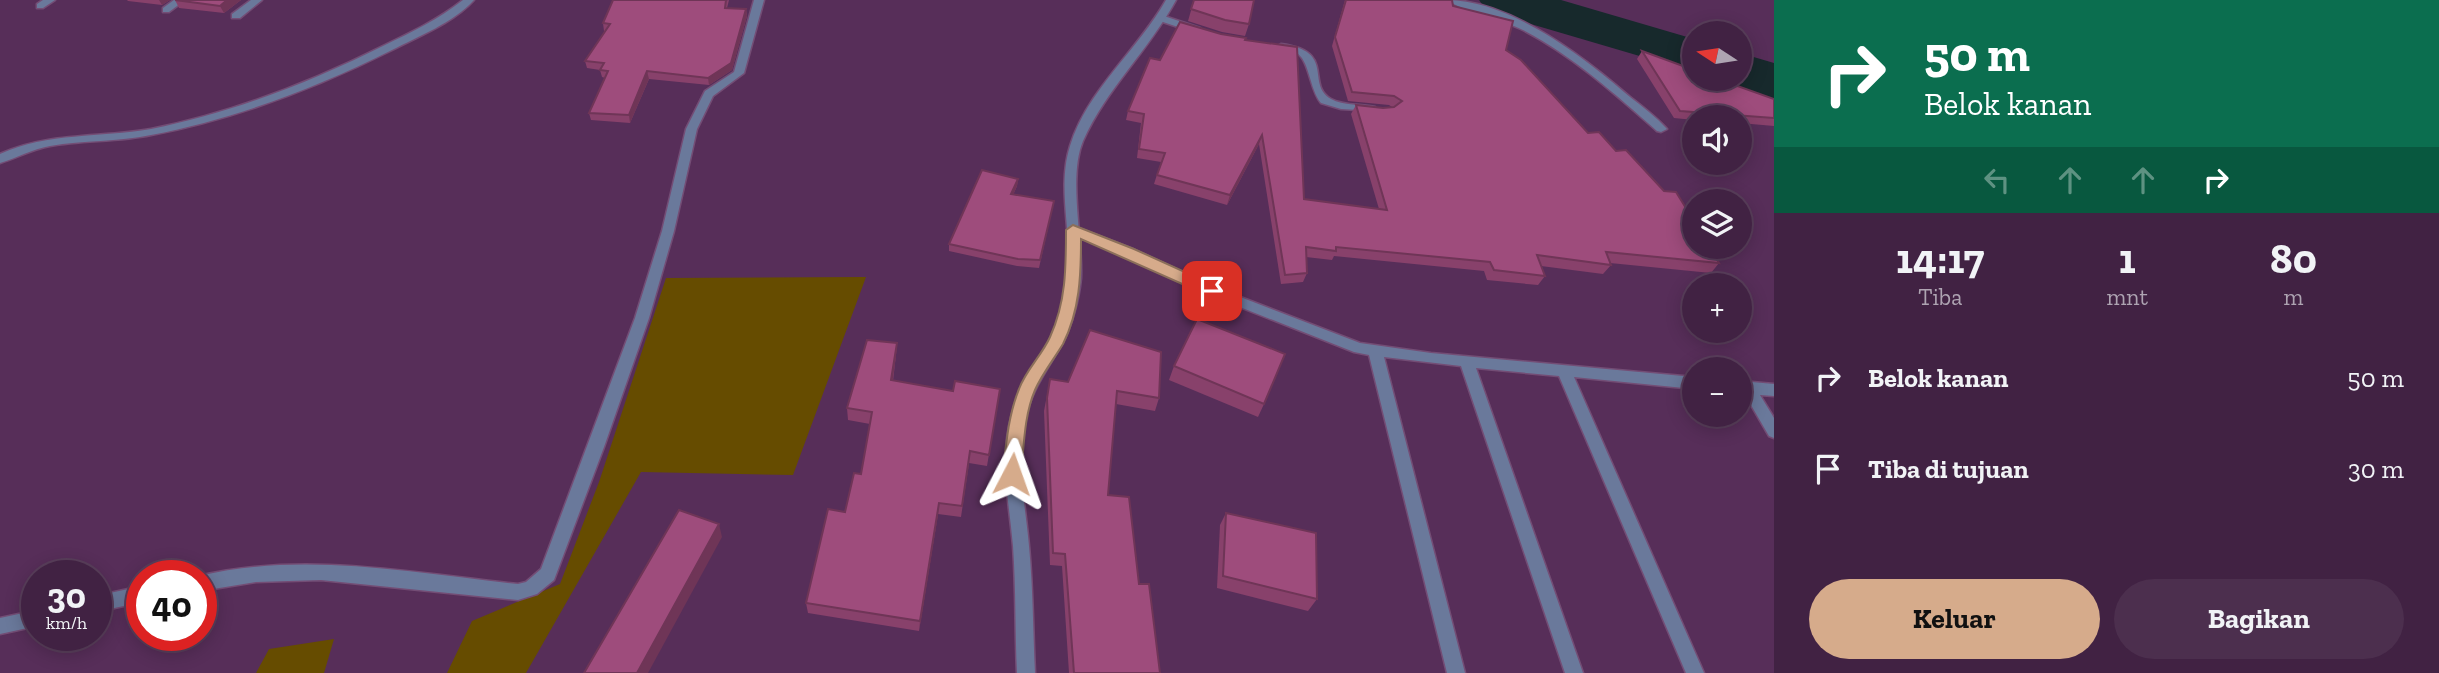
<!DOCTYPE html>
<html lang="id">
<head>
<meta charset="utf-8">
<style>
  body { margin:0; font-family:"Zilla Slab",serif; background:#4c2f4e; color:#f1f3f6; height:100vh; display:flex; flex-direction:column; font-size:26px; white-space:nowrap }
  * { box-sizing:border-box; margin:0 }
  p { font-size:23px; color:#aea4b2 }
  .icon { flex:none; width:38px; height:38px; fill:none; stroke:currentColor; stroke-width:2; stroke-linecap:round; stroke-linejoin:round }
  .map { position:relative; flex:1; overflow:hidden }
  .side { display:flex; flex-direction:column; background:#412243; width:665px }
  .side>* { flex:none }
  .banner { background:#0b6e4f; color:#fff; overflow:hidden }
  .needle { width:46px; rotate:282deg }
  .controls { position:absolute; left:1682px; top:21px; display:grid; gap:14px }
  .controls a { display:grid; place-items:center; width:70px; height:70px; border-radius:50%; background:#412243; box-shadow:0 4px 18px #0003,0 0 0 2px #5a3f5c; font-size:35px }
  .speed { position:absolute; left:21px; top:560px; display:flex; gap:14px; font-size:35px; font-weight:700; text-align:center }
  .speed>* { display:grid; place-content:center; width:91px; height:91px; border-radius:50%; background:#412243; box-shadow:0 4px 18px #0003,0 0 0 2px #5a3f5c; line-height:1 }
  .speed small { font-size:18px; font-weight:400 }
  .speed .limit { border:10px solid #d22; background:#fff; color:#111 }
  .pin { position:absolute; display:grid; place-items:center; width:60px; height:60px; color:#fff; margin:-30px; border-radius:14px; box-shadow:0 4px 10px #0006 }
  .me { position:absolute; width:77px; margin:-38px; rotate:4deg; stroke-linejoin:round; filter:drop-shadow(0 0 5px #0008) }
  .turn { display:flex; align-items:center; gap:24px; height:147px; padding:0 35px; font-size:32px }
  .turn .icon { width:91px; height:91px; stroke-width:2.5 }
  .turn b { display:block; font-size:49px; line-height:60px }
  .lanes { display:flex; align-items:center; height:66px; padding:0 35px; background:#0003; justify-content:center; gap:35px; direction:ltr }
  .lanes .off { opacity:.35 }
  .eta { display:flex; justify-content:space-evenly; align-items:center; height:119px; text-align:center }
  .eta b { font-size:42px; font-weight:700; line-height:49px }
  .action { display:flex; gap:14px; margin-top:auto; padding:14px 35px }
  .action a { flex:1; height:80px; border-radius:42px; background:#d6ab8b; color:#111; font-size:28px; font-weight:700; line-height:80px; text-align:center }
  .action a+a { background:#4c2f4e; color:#f1f3f6 }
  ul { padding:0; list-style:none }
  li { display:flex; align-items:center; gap:21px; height:91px; padding:0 35px }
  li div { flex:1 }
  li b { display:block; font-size:26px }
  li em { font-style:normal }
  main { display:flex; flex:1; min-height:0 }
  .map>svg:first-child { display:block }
</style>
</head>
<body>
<main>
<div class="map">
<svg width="1774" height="673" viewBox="0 0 1774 673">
  <rect width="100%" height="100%" fill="#572e59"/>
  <!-- green -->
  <g fill="#664c00">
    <polygon points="866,277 793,475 641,472 526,673 447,673 472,621 560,584 599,482 666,278"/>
    <polygon points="334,639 324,673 256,673 269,649"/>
  </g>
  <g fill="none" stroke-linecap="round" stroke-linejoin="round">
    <!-- river -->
    <g fill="#17292c" fill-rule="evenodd">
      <polygon points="1479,0 1561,0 1694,39 1694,72 1487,11"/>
      <polygon points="1740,53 1774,63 1774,100 1720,82 1718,79 1740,79"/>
    </g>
    <!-- minor casing -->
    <g stroke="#734d75" stroke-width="3">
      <g id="minor">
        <polygon points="43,0 55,0 43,8 37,8 37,4"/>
        <polygon points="174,0 185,0 169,12 163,12 163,8"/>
        <polygon points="251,0 262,0 240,18 232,18 232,14"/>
        <path d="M463,0H474C453,23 419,36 392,50C316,88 235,119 151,135C118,142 84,140 50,146C32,149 17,158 0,163V154C48,132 100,138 151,129C232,113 311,82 385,45C412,32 439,19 463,0Z"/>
        <path d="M754,0H764L744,73L713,96L697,129L674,231L649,318L604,447L554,580L537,594L518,600L321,580L256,582L201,591V576H199C303,551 413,573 518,584L526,582L541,569L635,318L662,231L686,129L705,91L734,72Z"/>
        <path d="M1447,0C1510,0 1584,57 1630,97C1643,107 1656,117 1667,129L1661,132L1657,131C1615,94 1573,56 1523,30C1501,19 1464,12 1447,0Z"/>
        <polygon points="1161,15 1200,28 1201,30 1196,33 1157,20 1157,16"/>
        <path d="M1281,44C1337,51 1305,84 1331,99C1343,106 1362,104 1375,107V111L1341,109L1321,103C1309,89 1310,59 1295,52C1290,50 1283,50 1277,49L1276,47Z"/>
        <polygon points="1073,226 1133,249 1217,288 1360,343 1431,353 1694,377 1694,389 1574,377 1704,673 1686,673 1559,376 1476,368 1583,673 1565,673 1461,366 1384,357 1465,673 1447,673 1369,355 1354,352 1207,294 1123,255 1069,233 1067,230 1069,227"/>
        <polygon points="1741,381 1774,384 1774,396 1760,395 1774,418 1774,438 1769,436 1744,393 1740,392"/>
        <polygon points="142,586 142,602 96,612 96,596"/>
        <polygon points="37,610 37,626 0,634 0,618"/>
      </g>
    </g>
    <!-- tertiary casing -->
    <g stroke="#734d75" stroke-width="3">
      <path id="tertiary" d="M1166,0H1176C1149,50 1106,89 1083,141C1068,177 1083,239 1081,278C1079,299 1072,325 1062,344C1048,368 1033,388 1026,415C1015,460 1025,501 1029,546C1033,588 1033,631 1035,673H1017C1015,631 1016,588 1013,546C1009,501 999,459 1012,414C1019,385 1037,365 1050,339C1059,322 1064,302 1067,283C1074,238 1056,190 1070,146C1087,90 1138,50 1166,0Z"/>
    </g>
    <!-- minor -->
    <use href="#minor" fill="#6a799b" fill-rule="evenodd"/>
    <!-- tertiary -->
    <use href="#tertiary" fill="#6a799b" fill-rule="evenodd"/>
  </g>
  <!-- wall -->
  <g fill="#88416b">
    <polygon points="127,0 170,0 162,5 128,1"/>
    <polygon points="175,0 241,0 224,13 179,8"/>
    <polygon points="729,0 727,8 746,9 747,16 732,70 709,85 649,79 630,123 591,120 589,113 605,78 602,77 600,70 587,68 585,61 606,31 604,31 603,23"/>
    <polygon points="1194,0 1249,24 1245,36 1222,32 1188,21"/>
    <polygon points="1345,0 1452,0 1453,6 1506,50 1588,133 1719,263 1711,273 1610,263 1611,265 1603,274 1541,266 1545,276 1538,285 1487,280 1484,271 1334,256 1332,260 1306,257 1307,273 1303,282 1281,284 1259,144 1227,205 1154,184 1161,162 1137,158 1141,123 1126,120 1128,111 1160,60 1221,34 1245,40 1304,199 1379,209 1351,114 1356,105 1383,108 1392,107 1389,105 1348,101 1332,46"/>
    <polygon points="1642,51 1774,99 1774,126 1740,123 1740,117 1694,117 1694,120 1674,118 1637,59"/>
    <polygon points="1018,179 1017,186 1013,195 1054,201 1039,268 1017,266 949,251 949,244"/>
    <polygon points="897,343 896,355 893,381 953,391 1000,389 987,466 969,463 961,517 938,514 919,631 808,613 806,603 861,474 870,424 848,420 847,408"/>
    <polygon points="1174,366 1264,404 1258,417 1169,380"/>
    <polygon points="1050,379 1159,398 1155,411 1116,404 1108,495 1139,584 1160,673 1069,673 1062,566 1050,565 1044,411"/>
    <polygon points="1226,513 1317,599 1308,611 1217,588 1220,525"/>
  </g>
  <!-- shaded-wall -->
  <g fill="#6f3557">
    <polygon points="159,0 170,0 162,5"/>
    <polygon points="227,0 241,0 224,13 220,6"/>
    <polygon points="746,9 747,16 732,70 709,85 708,78"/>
    <polygon points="647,71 649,79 630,123 629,115"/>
    <polygon points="1262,135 1259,144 1227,205 1230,195"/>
    <polygon points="1018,179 1017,186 1010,202 1011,194"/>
    <polygon points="897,343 896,355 891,392 891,380"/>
    <polygon points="939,503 938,514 919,631 920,621"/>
    <polygon points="719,524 722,537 648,673 637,673"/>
  </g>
  <!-- building -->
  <g fill="#9e4c7c" stroke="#6f3557" stroke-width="2">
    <polygon points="175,0 227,0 220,6"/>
    <polygon points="613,0 726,0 725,8 746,9 731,63 708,78 647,71 629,115 589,113 608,71 600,70 604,63 585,61 610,24 603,23"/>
    <polygon points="1194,0 1254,0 1249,24 1225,20 1191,9"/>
    <polygon points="1346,0 1452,0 1453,6 1513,21 1506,50 1521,60 1588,133 1599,132 1616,151 1626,150 1664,191 1676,192 1694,221 1694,247 1709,247 1719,263 1606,252 1611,265 1537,255 1545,276 1494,270 1490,262 1336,247 1336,251 1306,247 1307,273 1285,275 1262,135 1230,195 1157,175 1165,153 1139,149 1144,114 1128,111 1150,58 1160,60 1180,22 1221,34 1246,38 1245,40 1297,47 1304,199 1387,210 1356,105 1383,108 1394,107 1402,101 1394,96 1352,92 1335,37"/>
    <polygon points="1642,51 1694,70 1694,79 1718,79 1774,99 1774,118 1680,111"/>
    <polygon points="982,170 1018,179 1011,194 1054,201 1040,260 1018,259 949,244"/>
    <polygon points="1197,319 1285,354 1264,404 1174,366"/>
    <polygon points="1090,330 1161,352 1159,398 1117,391 1108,495 1129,497 1139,584 1149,584 1160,673 1074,673 1065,554 1053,553 1047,398 1050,379 1068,382"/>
    <polygon points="867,340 897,343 891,380 953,391 955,381 1000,389 989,455 970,451 962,506 939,503 920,621 806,603 828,509 845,512 854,473 861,474 872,412 847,408"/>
    <polygon points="679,510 719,524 637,673 584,673"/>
    <polygon points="1226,513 1316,533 1317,599 1223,576"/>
  </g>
  <!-- route -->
  <path fill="#d6ab8b" stroke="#8b6f5a" stroke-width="2" d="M1073,225L1134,249L1218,287L1220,291L1218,295H1207L1081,239C1081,275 1080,310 1063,344C1054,359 1042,374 1035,390C1024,416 1024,446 1021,474L1018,480L1012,482L1006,480L1003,474C1006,445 1008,416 1019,389C1026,370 1042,355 1050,337C1066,302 1066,268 1066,230Z"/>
</svg>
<div class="controls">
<a><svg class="needle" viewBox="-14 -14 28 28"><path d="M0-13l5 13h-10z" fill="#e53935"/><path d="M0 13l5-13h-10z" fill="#aea4b2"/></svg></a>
<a><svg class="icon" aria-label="sound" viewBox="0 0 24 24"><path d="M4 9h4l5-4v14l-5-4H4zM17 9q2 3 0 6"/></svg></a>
<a><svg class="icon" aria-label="layers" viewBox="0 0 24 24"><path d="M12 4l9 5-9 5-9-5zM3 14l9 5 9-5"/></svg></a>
<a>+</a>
<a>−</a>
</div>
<div class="speed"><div>30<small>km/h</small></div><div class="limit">40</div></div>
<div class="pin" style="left:1212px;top:291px;background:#d93025"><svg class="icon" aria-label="arrive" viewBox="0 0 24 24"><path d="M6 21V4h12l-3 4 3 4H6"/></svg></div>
<svg class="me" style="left:1012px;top:474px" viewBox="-20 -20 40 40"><path d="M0-17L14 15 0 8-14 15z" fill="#d6ab8b" stroke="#fff" stroke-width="4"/></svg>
</div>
<section class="side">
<div class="banner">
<div class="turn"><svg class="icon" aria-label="right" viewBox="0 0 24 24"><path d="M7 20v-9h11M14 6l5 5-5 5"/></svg><div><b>50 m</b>Belok kanan</div></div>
<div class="lanes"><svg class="icon off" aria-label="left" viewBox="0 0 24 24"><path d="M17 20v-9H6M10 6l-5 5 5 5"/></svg><svg class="icon off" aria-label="ahead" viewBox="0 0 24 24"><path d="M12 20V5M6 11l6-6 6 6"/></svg><svg class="icon off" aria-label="ahead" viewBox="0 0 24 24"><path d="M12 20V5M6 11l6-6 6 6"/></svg><svg class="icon" aria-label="right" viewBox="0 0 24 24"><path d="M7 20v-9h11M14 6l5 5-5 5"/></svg></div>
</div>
<div class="eta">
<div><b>14:17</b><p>Tiba</p></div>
<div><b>1</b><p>mnt</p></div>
<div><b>80</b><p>m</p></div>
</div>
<ul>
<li><svg class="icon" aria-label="right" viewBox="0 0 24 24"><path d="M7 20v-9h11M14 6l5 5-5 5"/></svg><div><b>Belok kanan</b></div><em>50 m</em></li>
<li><svg class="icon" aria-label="arrive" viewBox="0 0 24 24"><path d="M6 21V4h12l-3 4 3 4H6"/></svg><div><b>Tiba di tujuan</b></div><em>30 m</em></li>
</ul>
<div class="action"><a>Keluar</a><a>Bagikan</a></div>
</section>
</main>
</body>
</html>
